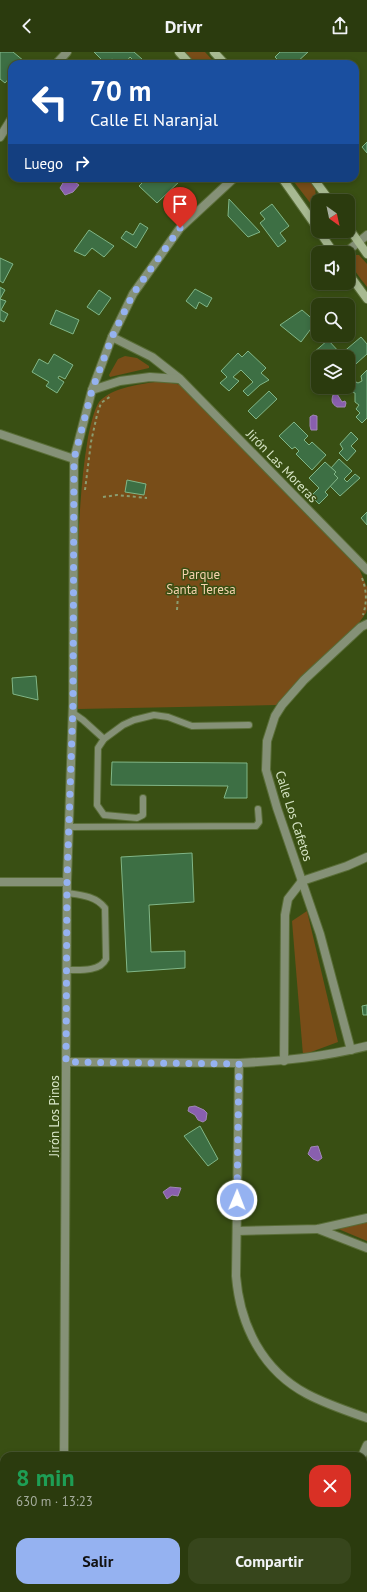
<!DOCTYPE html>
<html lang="es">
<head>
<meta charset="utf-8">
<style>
  body { margin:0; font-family:"PT Sans",sans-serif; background:#37461c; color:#f1f3f6; height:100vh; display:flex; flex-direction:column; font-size:15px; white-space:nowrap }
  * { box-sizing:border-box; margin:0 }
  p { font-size:13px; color:#a6ad9e }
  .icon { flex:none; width:22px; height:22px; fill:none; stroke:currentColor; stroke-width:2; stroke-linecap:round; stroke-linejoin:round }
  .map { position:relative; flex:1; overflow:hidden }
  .panel { position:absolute; left:0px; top:1400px; width:367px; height:140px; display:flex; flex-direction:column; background:#2b3b0e; border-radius:12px 12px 0 0; box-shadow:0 2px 6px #0003,0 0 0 1px #47552e }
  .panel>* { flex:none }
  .banner { position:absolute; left:8px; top:8px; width:351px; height:122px; border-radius:12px; box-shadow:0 2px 6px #0003,0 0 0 1px #47552e; background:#1a4fa0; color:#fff; overflow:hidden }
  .needle { width:26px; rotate:147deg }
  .fabs { position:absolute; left:311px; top:142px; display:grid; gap:8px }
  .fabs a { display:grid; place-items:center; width:44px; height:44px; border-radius:8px; background:#2b3b0e; box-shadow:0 2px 6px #0003,0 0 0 1px #47552e; font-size:20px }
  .pin { position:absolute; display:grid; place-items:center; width:34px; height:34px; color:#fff; margin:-41px -17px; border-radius:50% 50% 50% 0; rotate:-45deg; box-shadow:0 0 4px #0007 }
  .pin .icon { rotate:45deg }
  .me { position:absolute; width:44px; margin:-22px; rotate:1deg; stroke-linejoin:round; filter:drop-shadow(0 0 3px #0008) }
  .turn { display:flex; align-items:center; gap:14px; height:84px; padding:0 16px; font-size:18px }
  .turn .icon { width:52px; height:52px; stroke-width:2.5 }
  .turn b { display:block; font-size:28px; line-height:34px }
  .then { display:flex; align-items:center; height:38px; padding:0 16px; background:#0003; gap:8px; font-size:15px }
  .round { display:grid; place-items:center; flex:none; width:42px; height:42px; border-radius:12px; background:#37461c }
  .summary { display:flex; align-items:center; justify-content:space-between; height:68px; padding:0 16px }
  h1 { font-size:24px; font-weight:700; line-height:30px; color:#1e9e55 }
  .action { display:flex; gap:8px; margin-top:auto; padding:8px 16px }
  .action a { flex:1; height:46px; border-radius:12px; background:#95b2f1; color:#111; font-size:16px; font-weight:700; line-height:46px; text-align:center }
  .action a+a { background:#37461c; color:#f1f3f6 }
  header { display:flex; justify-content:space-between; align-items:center; height:52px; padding:0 16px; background:#2b3b0e; font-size:18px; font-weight:700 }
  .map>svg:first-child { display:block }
</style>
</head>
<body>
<header><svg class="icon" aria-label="back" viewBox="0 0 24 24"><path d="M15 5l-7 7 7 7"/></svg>Drivr<svg class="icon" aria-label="share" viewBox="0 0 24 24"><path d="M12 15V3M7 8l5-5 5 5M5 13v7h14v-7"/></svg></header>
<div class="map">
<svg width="367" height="1540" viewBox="0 0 367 1540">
  <rect width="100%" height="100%" fill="#394f13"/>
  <!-- green -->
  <g fill="#784d18">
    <polygon points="185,0 205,0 216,12 196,12"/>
    <polygon points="291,126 307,126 315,136 316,145 319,149 318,161"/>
    <path d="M354,203H359L367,212V235C361,226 348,215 354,203Z"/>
    <polygon points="125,304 137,306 149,314 149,316 110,325 109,323 118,307"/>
    <path d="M161,329L182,333L358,514L367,535V557L366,561L358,572L299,628L276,653L78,657C77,601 76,546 78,490C80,455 82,420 88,385C90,376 94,357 99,350C112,335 142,332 161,329Z"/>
    <polygon points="307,859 338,990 303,1003 292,869"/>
    <polygon points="367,1170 367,1189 336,1176"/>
  </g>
  <!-- water -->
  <g fill="#895fae" stroke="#a087b5">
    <polygon points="66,126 69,126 79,133 73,140 65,143 60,136"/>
    <path d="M337,342L342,350L345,349L346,351L345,355H337C332,352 331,349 333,343Z"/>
    <polygon points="313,363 317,364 317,378 311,378 310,374 310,365"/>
    <polygon points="195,1054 204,1058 207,1061 206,1068 203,1070 198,1068 195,1063 188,1059 189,1055"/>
    <polygon points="318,1094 322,1106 318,1109 313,1107 308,1102 311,1095"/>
    <polygon points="170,1135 181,1136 178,1144 172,1143 167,1147 163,1140"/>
  </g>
  <!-- building -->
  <g fill="#3d6f44" stroke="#81b687">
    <polygon points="0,0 13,0 24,9 21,12 12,12 12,23 5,31 0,27"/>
    <polygon points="94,0 134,0 142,7 137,12 130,5 126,10 128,12 113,12 116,10 112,7 106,12"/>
    <polygon points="280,0 308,0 295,12 292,8 287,12 282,12 275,5"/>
    <polygon points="367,90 367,101 362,95"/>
    <polygon points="147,126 183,126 157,151 139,134"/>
    <polygon points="229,147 260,180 248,185 228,164"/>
    <polygon points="272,152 289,174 280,181 286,189 278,195 260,171 265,167 260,161"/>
    <polygon points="140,171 148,176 136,196 121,186 126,179 133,183"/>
    <polygon points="89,178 114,194 104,205 92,196 85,204 74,199"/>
    <polygon points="0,206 13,212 3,231 0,229"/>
    <polygon points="0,235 5,238 0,247 6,249 1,258 8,262 4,270 0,268"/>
    <polygon points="195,237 212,246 207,255 199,250 196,257 186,249"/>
    <polygon points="99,238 111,246 99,263 87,255"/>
    <polygon points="56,258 79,268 73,282 50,272"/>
    <polygon points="302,258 316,270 301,290 280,273"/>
    <polygon points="361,285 367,292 367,302 348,319 348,305 318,305 318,307 313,301 328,288 341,302"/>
    <polygon points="248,299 266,316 261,321 269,328 260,333 248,344 243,339 253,330 241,318 233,325 239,329 229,339 220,331 227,325 221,319 238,301 242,305"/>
    <polygon points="54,302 73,313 65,327 59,324 58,326 64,330 57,341 46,334 49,330 32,320 39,307 48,312"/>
    <polygon points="367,318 367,366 362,371 356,365 360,361 356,357 359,353 355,350 355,341 336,336 337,335 348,335 348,326 358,331 362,329 361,324"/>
    <polygon points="269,339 277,347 256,367 248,359"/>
    <polygon points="294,370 308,384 304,388 309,393 312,390 326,403 312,418 296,402 299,399 295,395 292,397 279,384"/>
    <polygon points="351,380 358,387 351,394 356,399 347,409 339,401 343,397 340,392"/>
    <polygon points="339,407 352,419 344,427 347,430 355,422 360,426 340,444 330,434 338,426 334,422 336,420 331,416"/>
    <polygon points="325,410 336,420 334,422 338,426 325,440 328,443 319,452 311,444 319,436 309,426"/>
    <polygon points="127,428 146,432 144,443 125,440"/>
    <polygon points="367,460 367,473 361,466"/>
    <polygon points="36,624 38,648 13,642 12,626"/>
    <polygon points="112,710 247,711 247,746 224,746 228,734 111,733"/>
    <polygon points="192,801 194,850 149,853 151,900 185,899 185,916 127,920 121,805"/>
    <polygon points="367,953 367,963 363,963 362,954"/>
    <polygon points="200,1074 218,1107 208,1114 184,1084"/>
  </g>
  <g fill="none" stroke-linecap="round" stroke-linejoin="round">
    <!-- service casing -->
    <g stroke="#596d37" stroke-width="8">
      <g id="service">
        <polyline points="73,661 83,668 104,687"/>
        <polyline points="143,746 143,763 137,766 104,763 97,753 98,696 104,687 123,673 134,668 154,663 168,665 192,674 249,673"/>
        <polyline points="69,775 256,774 259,770 258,757"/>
        <path d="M67,918C79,918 100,920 106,907L105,856C96,844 81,843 67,841"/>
      </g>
    </g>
    <!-- minor casing -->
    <g stroke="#596d37" stroke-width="10">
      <g id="minor">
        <polyline points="56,12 67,0"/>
        <polyline points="0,85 12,66"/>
        <polyline points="345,201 367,183"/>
        <polyline points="112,285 152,305 180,327 367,518"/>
        <polyline points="92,338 120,329 150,325 179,327"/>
        <polyline points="0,382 74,407"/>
        <polyline points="0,830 67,830"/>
        <polyline points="351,998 320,882 277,756 266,718 267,689 275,664 282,653 304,628 361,575 367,572"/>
        <polyline points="284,1009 285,863 288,847 302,829 347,814 367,805"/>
        <path d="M66,1010L239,1011C285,1009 323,1005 367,994"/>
        <path d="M239,1011L236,1224C240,1273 262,1318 307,1342C326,1352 347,1359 367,1366"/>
        <polyline points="318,1177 367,1196"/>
        <polyline points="237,1179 318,1177 367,1166"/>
        <polyline points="64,1404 67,830 73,652 74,407 92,338 112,285 133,242 180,176 234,126"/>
        <polyline points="362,1404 367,1393"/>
        <polyline points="0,1481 4,1481"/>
        <polyline points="277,1536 287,1540"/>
        <polyline points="306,1540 308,1536"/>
      </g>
    </g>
    <!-- secondary casing -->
    <g stroke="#596d37" stroke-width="10">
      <g id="secondary">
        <polyline points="179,0 190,12"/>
        <polyline points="214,0 225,12"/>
        <polyline points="282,126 318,177"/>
        <polyline points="313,126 330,149"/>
        <polyline points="348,175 367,202"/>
        <polyline points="319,179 334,201"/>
        <polyline points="348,221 367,247"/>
      </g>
    </g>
    <!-- path -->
    <g stroke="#8b9d70" stroke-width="2" stroke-dasharray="3 3" stroke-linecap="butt">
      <polyline points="85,438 91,390 97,363 101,351 111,344"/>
      <polyline points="103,445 117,443 147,446"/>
      <path d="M362,526C367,539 367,550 363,563"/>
      <polyline points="177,558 178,543"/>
    </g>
    <!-- service -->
    <use href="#service" stroke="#859177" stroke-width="6"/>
    <!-- minor -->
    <use href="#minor" stroke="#859177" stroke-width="8"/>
    <!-- secondary -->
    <use href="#secondary" stroke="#a8ba92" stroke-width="8"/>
  </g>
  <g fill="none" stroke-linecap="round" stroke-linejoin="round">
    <!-- route -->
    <polyline stroke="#95b2f1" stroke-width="7" stroke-dasharray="0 12.6" points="180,176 133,242 112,285 92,338 74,407 73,652 67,830 66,1010 239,1012 237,1148"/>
  </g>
  <g text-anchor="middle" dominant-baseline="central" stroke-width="3" stroke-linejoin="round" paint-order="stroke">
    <!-- street labels -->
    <g font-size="13" fill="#d7e5c6" stroke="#394f13">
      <text transform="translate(282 414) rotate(46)">Jirón Las Moreras</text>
      <text transform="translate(294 764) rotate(72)">Calle Los Cafetos</text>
      <text transform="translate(54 1064) rotate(-90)">Jirón Los Pinos</text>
    </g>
    <!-- park labels -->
    <g font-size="13" fill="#f6d2ae" stroke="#394f13">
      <text x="201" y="522">Parque<tspan x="201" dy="15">Santa Teresa</tspan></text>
    </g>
  </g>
</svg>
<div class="fabs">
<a><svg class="needle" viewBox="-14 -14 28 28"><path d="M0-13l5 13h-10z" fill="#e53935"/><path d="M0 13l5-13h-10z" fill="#a6ad9e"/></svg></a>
<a><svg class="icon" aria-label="sound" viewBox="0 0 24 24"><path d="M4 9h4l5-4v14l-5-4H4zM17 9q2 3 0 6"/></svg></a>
<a><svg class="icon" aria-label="search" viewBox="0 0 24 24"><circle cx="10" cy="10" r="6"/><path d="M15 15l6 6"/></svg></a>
<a><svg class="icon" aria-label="layers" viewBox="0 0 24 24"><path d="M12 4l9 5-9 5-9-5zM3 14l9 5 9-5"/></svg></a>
</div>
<div class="pin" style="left:180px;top:176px;background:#d93025"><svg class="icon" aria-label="arrive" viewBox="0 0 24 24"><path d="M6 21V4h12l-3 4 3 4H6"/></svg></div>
<svg class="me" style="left:237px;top:1148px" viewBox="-20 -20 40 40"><circle r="17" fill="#95b2f1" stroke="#fff" stroke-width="3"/><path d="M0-11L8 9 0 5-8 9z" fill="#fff"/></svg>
<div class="banner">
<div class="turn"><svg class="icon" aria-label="left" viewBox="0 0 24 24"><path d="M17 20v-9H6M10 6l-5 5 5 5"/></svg><div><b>70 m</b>Calle El Naranjal</div></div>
<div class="then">Luego<svg class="icon" aria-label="right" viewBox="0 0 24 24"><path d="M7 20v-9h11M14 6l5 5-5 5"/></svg></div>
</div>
<section class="panel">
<div class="summary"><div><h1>8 min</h1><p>630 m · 13:23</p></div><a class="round" style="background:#d93025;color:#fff"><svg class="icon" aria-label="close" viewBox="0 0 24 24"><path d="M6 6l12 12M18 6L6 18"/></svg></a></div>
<div class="action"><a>Salir</a><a>Compartir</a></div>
</section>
</div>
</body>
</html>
